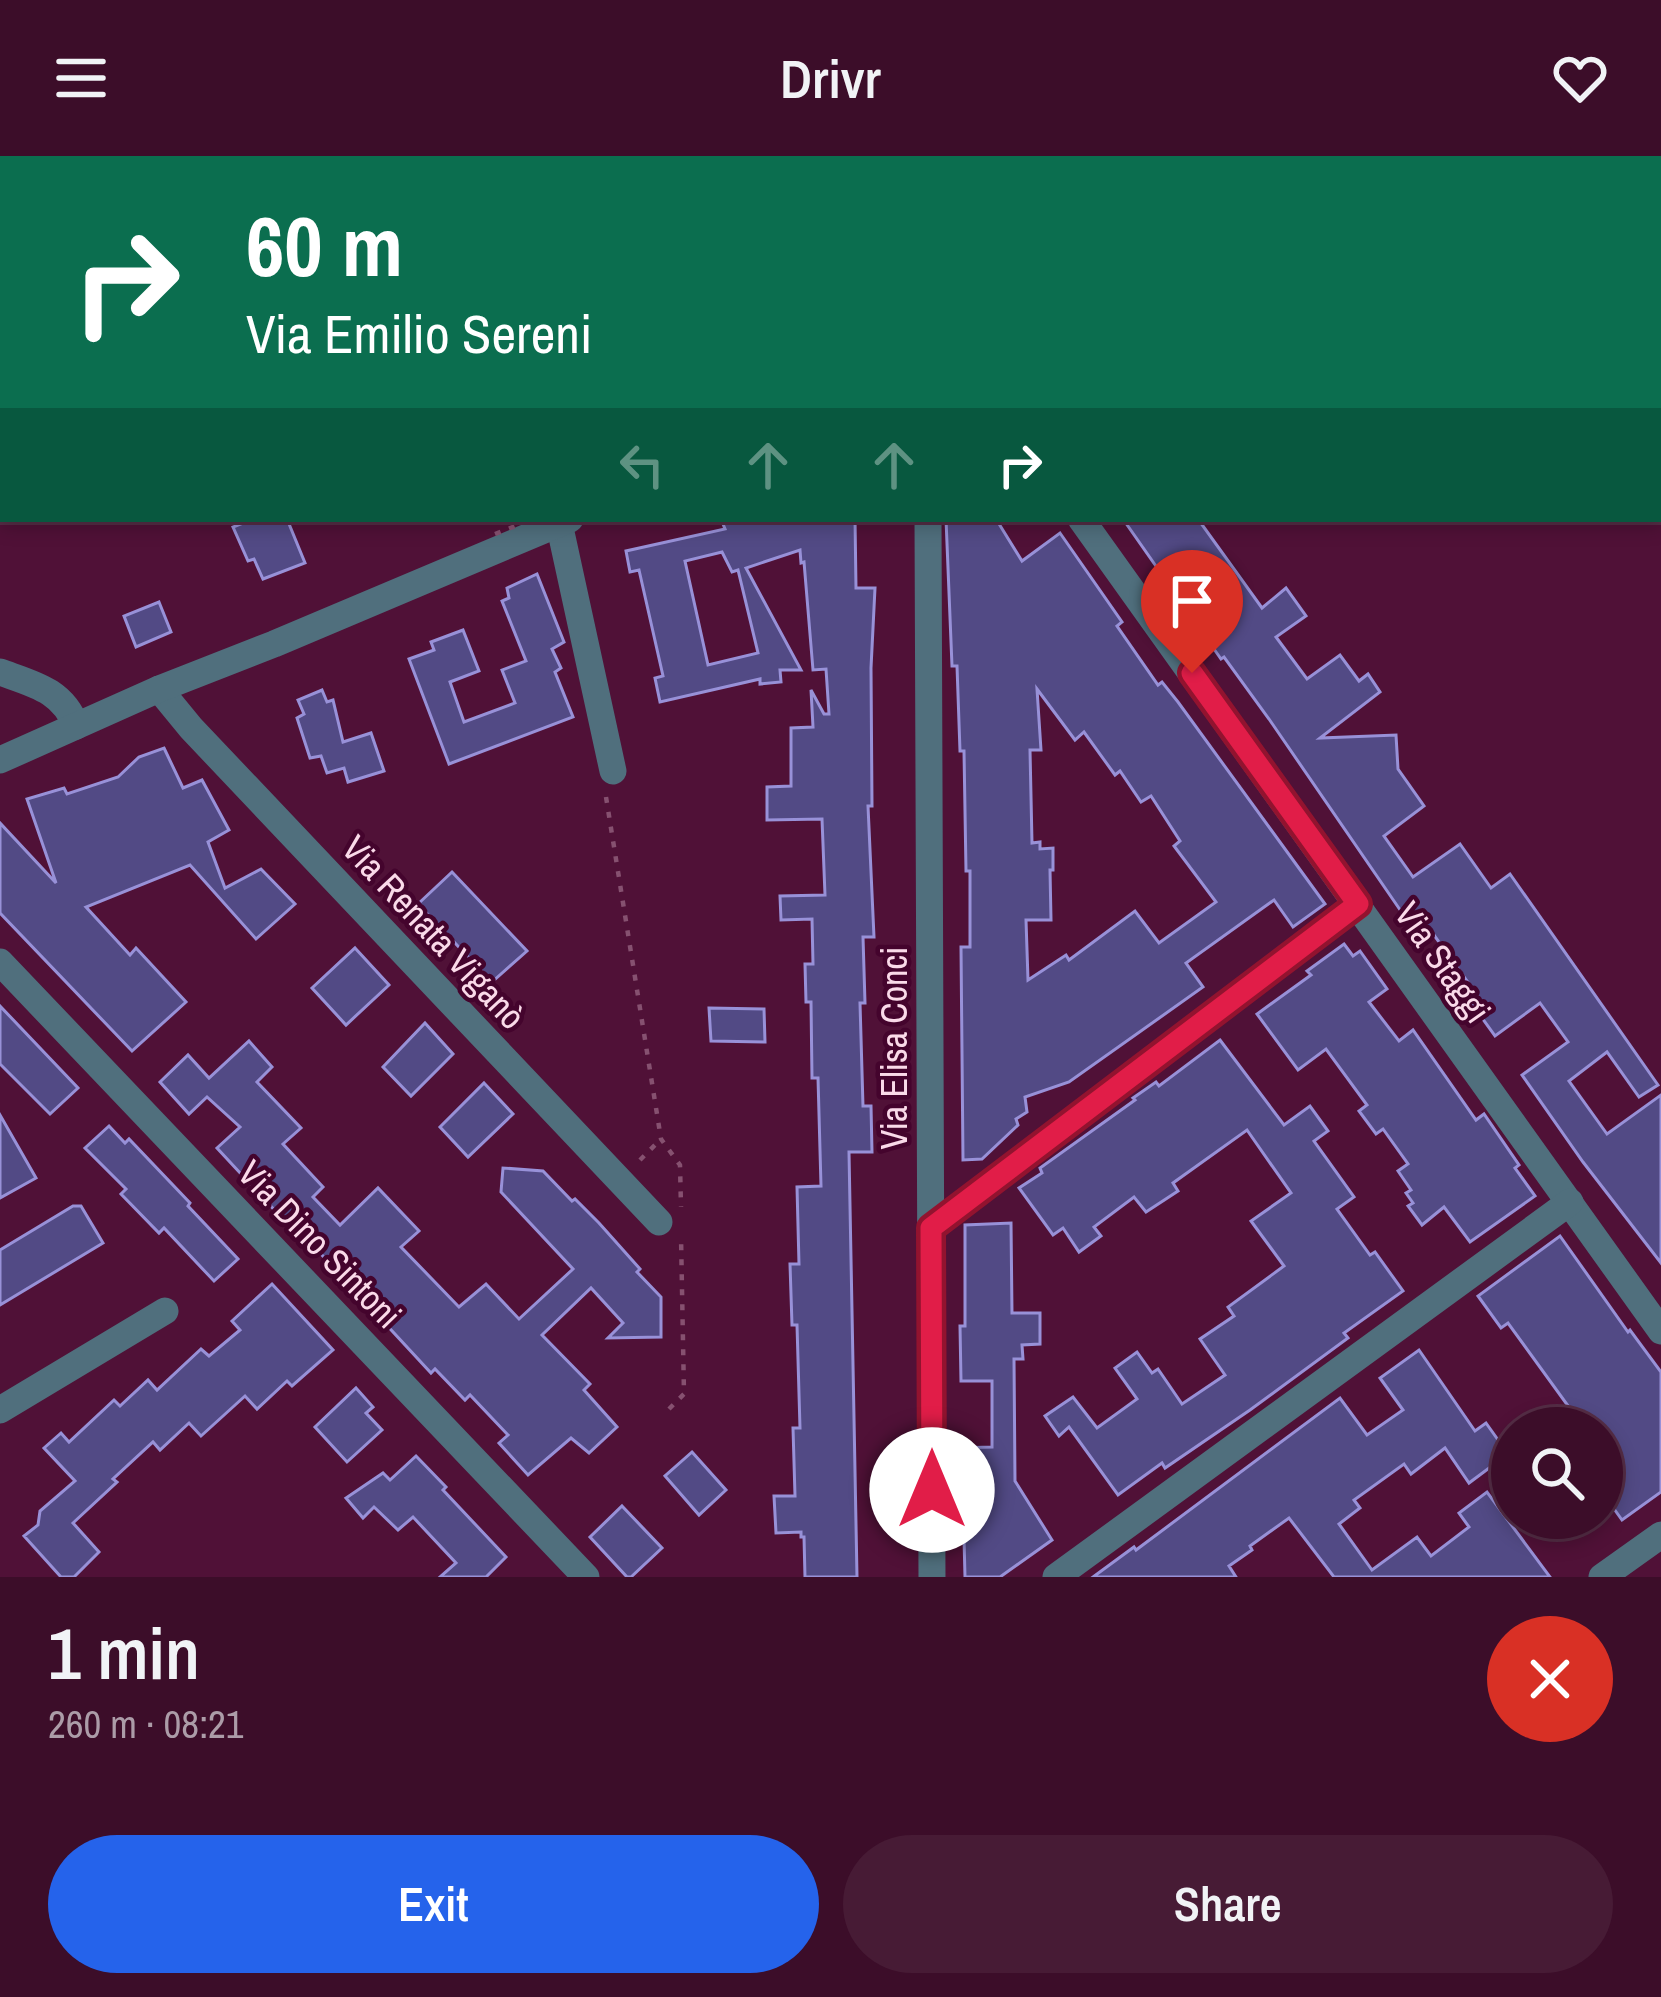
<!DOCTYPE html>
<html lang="en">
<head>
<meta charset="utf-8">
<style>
  body { margin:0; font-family:"Archivo Narrow",sans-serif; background:#471b35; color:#f1f3f6; height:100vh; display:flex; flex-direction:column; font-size:45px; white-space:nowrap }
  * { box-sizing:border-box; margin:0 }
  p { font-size:39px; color:#ac9ca8 }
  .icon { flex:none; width:66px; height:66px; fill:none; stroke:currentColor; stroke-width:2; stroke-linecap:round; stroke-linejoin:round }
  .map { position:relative; height:1421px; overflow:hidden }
  .panel { display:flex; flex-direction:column; background:#3c0d29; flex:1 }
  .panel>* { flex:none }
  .hud { position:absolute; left:0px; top:0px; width:1662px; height:366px; box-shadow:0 6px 18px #0003,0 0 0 3px #552d46; background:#0b6e4f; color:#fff; overflow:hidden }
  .controls { position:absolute; left:1491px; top:1251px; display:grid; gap:24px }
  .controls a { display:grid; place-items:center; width:132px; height:132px; border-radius:50%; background:#3c0d29; box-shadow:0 6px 18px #0003,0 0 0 3px #552d46; font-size:60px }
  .pin { position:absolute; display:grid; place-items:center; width:102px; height:102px; color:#fff; margin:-123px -51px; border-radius:50% 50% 50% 0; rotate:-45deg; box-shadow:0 0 12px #0007 }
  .pin .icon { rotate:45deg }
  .me { position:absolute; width:132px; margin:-66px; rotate:0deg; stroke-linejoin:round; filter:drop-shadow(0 0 9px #0008) }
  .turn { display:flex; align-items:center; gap:42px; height:252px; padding:0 48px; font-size:54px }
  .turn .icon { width:156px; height:156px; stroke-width:2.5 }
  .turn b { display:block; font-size:84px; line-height:102px }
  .lanes { display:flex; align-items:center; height:114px; padding:0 48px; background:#0003; justify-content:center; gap:60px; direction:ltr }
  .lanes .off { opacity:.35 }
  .round { display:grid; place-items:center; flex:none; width:126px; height:126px; border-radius:63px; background:#471b35 }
  .headline { display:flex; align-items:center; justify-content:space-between; height:204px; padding:0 48px }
  h1 { font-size:72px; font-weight:600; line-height:90px }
  .button { display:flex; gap:24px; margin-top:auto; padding:24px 48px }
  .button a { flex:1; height:138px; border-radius:72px; background:#2563eb; color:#fff; font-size:48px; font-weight:600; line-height:138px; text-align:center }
  .button a+a { background:#471b35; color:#f1f3f6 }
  header { display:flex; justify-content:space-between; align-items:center; height:156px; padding:0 48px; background:#3c0d29; font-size:54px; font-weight:600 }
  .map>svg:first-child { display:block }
</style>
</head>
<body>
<header><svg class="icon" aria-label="menu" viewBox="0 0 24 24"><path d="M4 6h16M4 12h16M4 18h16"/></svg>Drivr<svg class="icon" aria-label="heart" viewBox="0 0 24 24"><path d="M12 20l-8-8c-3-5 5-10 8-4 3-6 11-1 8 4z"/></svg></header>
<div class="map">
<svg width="1661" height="1421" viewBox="0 0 1661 1421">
  <rect width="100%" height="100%" fill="#501137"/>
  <!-- building -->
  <g fill="#524a85" stroke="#9891d8" stroke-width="3" fill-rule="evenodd">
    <polygon points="253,363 287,363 305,407 263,423 254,403 248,405 233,371"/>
    <path d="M721,363H855L856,432H875L871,512L872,650H868L874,781H863L865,847H860L863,950H871L872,996H849L857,1421H805L804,1381H801V1376L776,1377L774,1340H795L793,1272H800L797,1169H792L790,1108H799L797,1031L821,1030L818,922H812L811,846H806L805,808H813L812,763L781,764L780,740L825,739L822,663L767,664V631L791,630V572L813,571L811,534L824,558H829L826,513L813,514L804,406L801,407L800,394L746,412L801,514H780L781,526L760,528V523L660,546L655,522L663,520L639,414L630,416L626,395L725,373ZM722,396L732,416L738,414L758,497L708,509L685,405Z"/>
    <path d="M946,363H996L1022,405L1060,377L1122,466L1117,470L1158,529L1162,526L1178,546L1325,748L1293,771L1274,744L1186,807L1203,831L1069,926L1025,941L1027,956L1016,963L1018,969L982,1003L963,1004L961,791H970V715H966L964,595H960L957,510H952ZM1037,533L1075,584L1084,576L1115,619L1120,615L1141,646L1151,640L1180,685L1174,690L1216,746L1159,787L1135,755L1069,804L1066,799L1028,824L1026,764H1051L1050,714H1053V692L1040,693V686L1032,687L1030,594H1041Z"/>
    <polygon points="1123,363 1198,363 1262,452 1286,432 1306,460 1276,481 1307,523 1340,499 1359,525 1368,518 1380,536 1320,582 1396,579 1398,613 1424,650 1384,680 1413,721 1460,688 1491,732 1510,718 1658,929 1639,941 1607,896 1569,925 1607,978 1661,939 1661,1107 1583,1006 1522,919 1568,886 1540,847 1495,880 1472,848 1480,843 1429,772 1418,780 1269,563 1224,501 1221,503"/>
    <polygon points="537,418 564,486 552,493 561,512 555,516 573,561 449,608 409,503 434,494 431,486 463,474 479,515 450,526 464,566 515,547 502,514 526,505 502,445 509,442 507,432"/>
    <polygon points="159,446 171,476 136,491 124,460"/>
    <polygon points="322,534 327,546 333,544 343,586 371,577 384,615 348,626 344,612 327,617 321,600 310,602 297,562 304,558 298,544"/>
    <polygon points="164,592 183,632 202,624 229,674 208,686 225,732 261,713 295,748 256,783 190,709 86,751 130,799 136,792 186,846 132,895 0,757 0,667 56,727 27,643 64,632 67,638 118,621 139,601"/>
    <polygon points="452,716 527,795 492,826 418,748"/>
    <polygon points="1344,788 1353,800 1360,795 1387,833 1369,846 1399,885 1413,874 1476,964 1484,958 1519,1009 1515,1012 1535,1040 1470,1086 1444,1051 1422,1069 1408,1050 1413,1047 1406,1037 1411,1034 1398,1015 1408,1008 1383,973 1376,978 1359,955 1367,949 1326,893 1298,914 1257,858 1311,819 1307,815"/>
    <polygon points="355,792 389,829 346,869 312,832"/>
    <polygon points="0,850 78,932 50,958 0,908"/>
    <polygon points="709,852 764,853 765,886 711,885"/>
    <polygon points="425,867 453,898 411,940 383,911"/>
    <polygon points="1220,884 1284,969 1310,950 1328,975 1314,985 1354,1041 1337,1053 1370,1099 1375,1096 1403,1135 1344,1177 1348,1182 1250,1254 1165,1312 1162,1307 1118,1339 1069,1271 1059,1280 1045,1260 1073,1241 1097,1272 1137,1243 1115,1212 1137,1196 1152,1217 1158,1213 1182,1248 1225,1219 1200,1183 1234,1160 1228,1151 1284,1110 1251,1065 1291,1037 1247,974 1173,1027 1178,1035 1146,1056 1134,1041 1094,1071 1101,1080 1079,1096 1063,1072 1053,1079 1019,1032 1042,1017 1040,1012 1135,944 1133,942 1156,926 1159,930"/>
    <polygon points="249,885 272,911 257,926 301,972 283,988 323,1031 313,1041 340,1069 378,1032 419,1075 401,1091 459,1151 486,1128 519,1163 573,1113 501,1036 503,1012 543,1015 572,1045 575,1043 599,1067 640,1113 637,1116 661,1141 661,1181 608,1182 623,1167 591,1132 542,1179 590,1228 584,1234 617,1271 589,1297 571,1282 528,1319 499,1287 508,1279 470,1239 465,1244 435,1213 431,1217 308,1084 305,1087 217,992 240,971 207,941 189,958 160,926 188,899 209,922"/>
    <polygon points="484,927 513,958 468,1001 440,971"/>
    <polygon points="0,959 36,1022 0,1042"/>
    <polygon points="109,970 125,987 129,983 190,1047 188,1050 238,1103 214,1125 164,1072 159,1077 121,1038 126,1033 85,992"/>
    <polygon points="73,1050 81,1050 103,1087 0,1149 0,1094"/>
    <polygon points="1011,1067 1012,1157 1040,1157 1040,1188 1022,1189 1023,1203 1014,1203 1015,1325 1052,1384 1000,1421 965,1421 963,1344 956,1344 955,1292 992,1291 992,1225 961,1225 960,1170 965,1170 965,1069"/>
    <polygon points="1560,1080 1628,1176 1630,1174 1661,1216 1661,1336 1622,1364 1602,1336 1602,1272 1584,1272 1508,1167 1501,1172 1478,1140"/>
    <polygon points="272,1128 333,1194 292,1230 287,1225 257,1253 245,1240 201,1280 189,1267 160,1294 153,1286 113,1323 117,1326 73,1367 99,1396 74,1421 61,1421 24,1380 38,1369 40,1355 75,1325 44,1292 61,1277 69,1286 114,1244 120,1250 148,1224 157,1234 201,1193 209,1200 240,1174 232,1165"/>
    <polygon points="1419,1194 1475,1275 1486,1267 1508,1298 1469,1327 1445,1292 1411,1318 1404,1308 1354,1344 1360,1352 1339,1368 1372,1414 1417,1381 1431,1400 1469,1371 1459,1357 1487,1336 1550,1421 1334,1421 1289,1362 1250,1390 1252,1394 1229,1410 1236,1421 1093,1421 1134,1391 1136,1394 1340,1242 1367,1279 1403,1254 1380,1222"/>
    <polygon points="356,1232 373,1251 366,1257 382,1274 347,1306 315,1271"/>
    <polygon points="692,1296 726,1334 699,1359 665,1320"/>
    <polygon points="416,1300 446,1331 443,1334 506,1401 486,1421 440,1421 456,1407 413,1361 398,1374 374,1351 363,1362 346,1342 383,1317 390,1324"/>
    <polygon points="622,1350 662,1392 631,1421 627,1421 590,1381"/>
  </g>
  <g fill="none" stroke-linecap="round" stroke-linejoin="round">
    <!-- path -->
    <g stroke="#865170" stroke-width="4.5" stroke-dasharray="6 9" stroke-linecap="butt">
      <polyline points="303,3 304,0"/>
      <polyline points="606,641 661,983 680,1009 681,1051"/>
      <polyline points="640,1004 661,983"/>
      <polyline points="669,1253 684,1238 681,1080"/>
    </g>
    <!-- street -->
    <g stroke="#506f7d" stroke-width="27">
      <polyline points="583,3 583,0"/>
      <polyline points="986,3 987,0"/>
      <polyline points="0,106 3,107"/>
      <polyline points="928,363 932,1421"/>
      <polyline points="1081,363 1661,1175"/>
      <polyline points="559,367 613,615"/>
      <path d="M0,516C33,528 63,534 76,570"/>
      <polyline points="159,533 191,572 659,1066"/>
      <polyline points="0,604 159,533 274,488 570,363"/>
      <polyline points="0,806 586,1421"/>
      <polyline points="931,1072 1358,748"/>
      <polyline points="0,1254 165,1155"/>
      <polyline points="1056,1421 1570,1046"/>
      <polyline points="1602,1421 1661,1379"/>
    </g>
    <!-- path-bridge -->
    <polyline stroke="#865170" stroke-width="4.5" stroke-dasharray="6 9" stroke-linecap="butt" points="495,378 533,363"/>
  </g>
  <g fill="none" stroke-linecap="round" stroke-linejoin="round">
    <!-- route casing -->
    <g stroke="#92132f" stroke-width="30">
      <polyline id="route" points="932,1334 931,1072 1358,748 1192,517"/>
    </g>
    <!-- route -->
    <use href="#route" stroke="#e11d48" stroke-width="21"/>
  </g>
  <g text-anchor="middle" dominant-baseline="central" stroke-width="9" stroke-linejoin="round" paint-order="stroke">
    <!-- street labels -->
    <g font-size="36" fill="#fadae9" stroke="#44042d">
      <text transform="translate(434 776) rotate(47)">Via Renata Viganò</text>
      <text transform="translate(1443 806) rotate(55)">Via Staggi</text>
      <text transform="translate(894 892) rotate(-90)">Via Elisa Conci</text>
      <text transform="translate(320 1088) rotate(46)">Via Dino Sintoni</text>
    </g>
  </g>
</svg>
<div class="controls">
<a><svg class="icon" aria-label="search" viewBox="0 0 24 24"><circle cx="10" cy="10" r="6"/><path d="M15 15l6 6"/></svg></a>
</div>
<div class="pin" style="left:1192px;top:517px;background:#d93025"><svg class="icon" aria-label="arrive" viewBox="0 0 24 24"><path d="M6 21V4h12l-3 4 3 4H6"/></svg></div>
<svg class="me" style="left:932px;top:1334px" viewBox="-20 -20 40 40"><circle r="19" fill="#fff"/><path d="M0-13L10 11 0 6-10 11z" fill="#e11d48"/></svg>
<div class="hud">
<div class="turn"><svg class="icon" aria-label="right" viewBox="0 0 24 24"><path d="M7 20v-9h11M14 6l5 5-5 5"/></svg><div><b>60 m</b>Via Emilio Sereni</div></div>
<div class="lanes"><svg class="icon off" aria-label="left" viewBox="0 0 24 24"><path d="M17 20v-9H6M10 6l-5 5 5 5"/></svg><svg class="icon off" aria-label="ahead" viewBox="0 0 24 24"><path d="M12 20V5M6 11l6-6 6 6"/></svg><svg class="icon off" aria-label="ahead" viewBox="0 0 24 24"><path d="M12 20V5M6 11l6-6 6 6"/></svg><svg class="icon" aria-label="right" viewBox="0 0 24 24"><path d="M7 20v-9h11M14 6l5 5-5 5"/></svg></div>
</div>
</div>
<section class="panel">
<div class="headline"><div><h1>1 min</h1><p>260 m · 08:21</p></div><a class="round" style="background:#d93025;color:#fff"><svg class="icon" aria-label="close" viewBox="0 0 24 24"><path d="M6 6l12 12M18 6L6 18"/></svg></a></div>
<div class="button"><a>Exit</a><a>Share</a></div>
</section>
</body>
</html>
